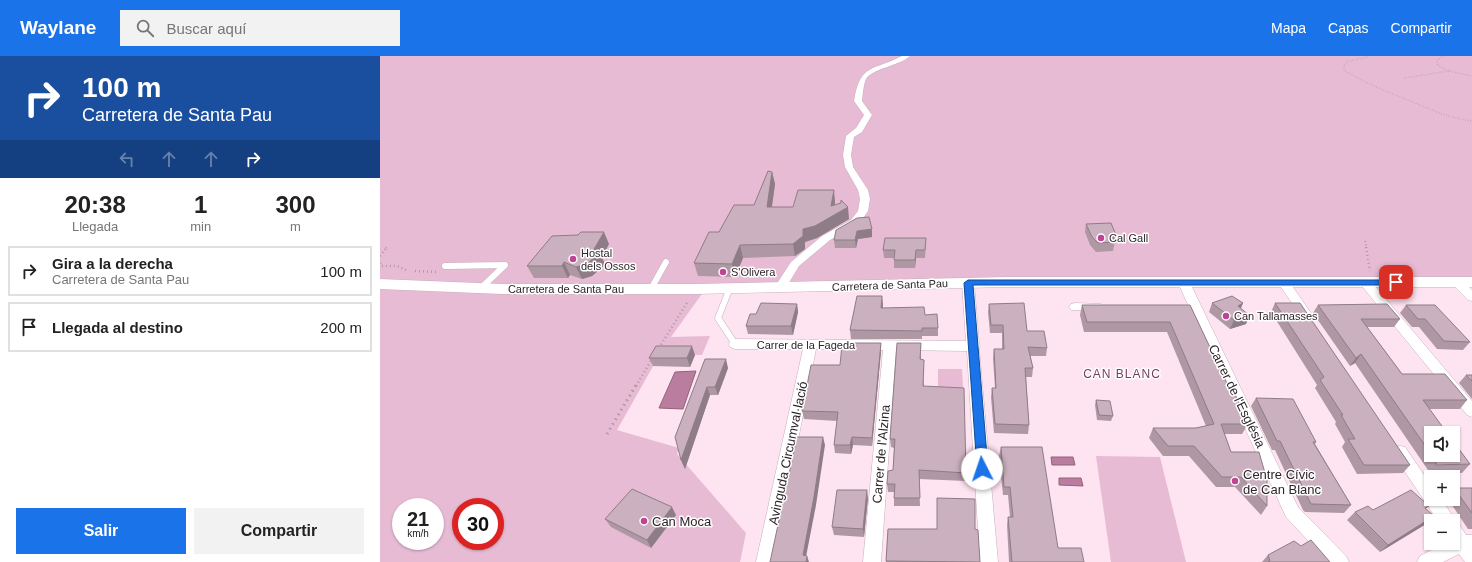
<!DOCTYPE html>
<html lang="es">
<head>
<meta charset="utf-8">
<style>
  body { margin:0; font-family:Arial,sans-serif; background:#f2f2f2; color:#222; height:100vh; display:flex; flex-direction:column; font-size:15px; white-space:nowrap }
  * { box-sizing:border-box; margin:0 }
  p { font-size:13px; color:#767676 }
  .icon { flex:none; width:22px; height:22px; fill:none; stroke:currentColor; stroke-width:2; stroke-linecap:round; stroke-linejoin:round }
  .map { position:relative; flex:1; overflow:hidden }
  .sheet { display:flex; flex-direction:column; background:#fff; width:380px }
  .sheet>* { flex:none }
  .hud { background:#1a4fa0; color:#fff; overflow:hidden }
  .tools { position:absolute; left:1044px; top:370px; display:grid; gap:8px }
  .tools a { display:grid; place-items:center; width:36px; height:36px; border-radius:0px; background:#fff; box-shadow:0 1px 3px #0004; font-size:20px }
  .speed { position:absolute; left:12px; top:442px; display:flex; gap:8px; font-size:20px; font-weight:700; text-align:center }
  .speed>* { display:grid; place-content:center; width:52px; height:52px; border-radius:50%; background:#fff; box-shadow:0 1px 3px #0004; line-height:1 }
  .speed small { font-size:10px; font-weight:400 }
  .speed .limit { border:6px solid #d22; background:#fff; color:#111 }
  .pin { position:absolute; display:grid; place-items:center; width:34px; height:34px; color:#fff; margin:-17px; border-radius:8px; box-shadow:0 2px 6px #0006 }
  .me { position:absolute; width:44px; margin:-22px; rotate:356deg; stroke-linejoin:round; filter:drop-shadow(0 0 3px #0008) }
  .turn { display:flex; align-items:center; gap:14px; height:84px; padding:0 16px; font-size:18px }
  .turn .icon { width:52px; height:52px; stroke-width:2.5 }
  .turn b { display:block; font-size:28px; line-height:34px }
  .lanes { display:flex; align-items:center; height:38px; padding:0 16px; background:#0003; justify-content:center; gap:20px; direction:ltr }
  .lanes .off { opacity:.35 }
  .eta { display:flex; justify-content:space-evenly; align-items:center; height:68px; text-align:center }
  .eta b { font-size:24px; font-weight:600; line-height:28px }
  .button { display:flex; gap:8px; margin-top:auto; padding:8px 16px }
  .button a { flex:1; height:46px; border-radius:0px; background:#1a73e8; color:#fff; font-size:16px; font-weight:600; line-height:46px; text-align:center }
  .button a+a { background:#f2f2f2; color:#222 }
  ul { padding:0; list-style:none }
  li { display:flex; align-items:center; gap:12px; height:50px; margin:0 8px 6px; padding:0 8px; border:2px solid #e0e0e0; border-radius:0px }
  li div { flex:1 }
  li b { display:block; font-size:15px }
  li em { font-style:normal }
  header { display:flex; align-items:center; gap:24px; box-sizing:border-box; height:56px; padding:0 20px; background:#1a73e8; color:#fff }
  header strong { font-size:19px }
  nav { display:flex; gap:22px; margin-inline-start:auto; font-size:14px }
  .search { width:280px; height:36px; background:#f2f2f2; display:flex; align-items:center; gap:10px; box-sizing:border-box; padding:0 14px; border-radius:0px; color:#767676; font-size:15px }
  main { display:flex; flex:1; min-height:0 }
  .map>svg:first-child { display:block }
</style>
</head>
<body>
<header>
<strong>Waylane</strong>
<div class="search"><svg class="icon" aria-label="search" viewBox="0 0 24 24"><circle cx="10" cy="10" r="6"/><path d="M15 15l6 6"/></svg>Buscar aquí</div>
<nav><a>Mapa</a><a>Capas</a><a>Compartir</a></nav>
</header>
<main>
<section class="sheet">
<div class="hud">
<div class="turn"><svg class="icon" aria-label="right" viewBox="0 0 24 24"><path d="M7 20v-9h11M14 6l5 5-5 5"/></svg><div><b>100 m</b>Carretera de Santa Pau</div></div>
<div class="lanes"><svg class="icon off" aria-label="left" viewBox="0 0 24 24"><path d="M17 20v-9H6M10 6l-5 5 5 5"/></svg><svg class="icon off" aria-label="ahead" viewBox="0 0 24 24"><path d="M12 20V5M6 11l6-6 6 6"/></svg><svg class="icon off" aria-label="ahead" viewBox="0 0 24 24"><path d="M12 20V5M6 11l6-6 6 6"/></svg><svg class="icon" aria-label="right" viewBox="0 0 24 24"><path d="M7 20v-9h11M14 6l5 5-5 5"/></svg></div>
</div>
<div class="eta">
<div><b>20:38</b><p>Llegada</p></div>
<div><b>1</b><p>min</p></div>
<div><b>300</b><p>m</p></div>
</div>
<ul>
<li><svg class="icon" aria-label="right" viewBox="0 0 24 24"><path d="M7 20v-9h11M14 6l5 5-5 5"/></svg><div><b>Gira a la derecha</b><p>Carretera de Santa Pau</p></div><em>100 m</em></li>
<li><svg class="icon" aria-label="arrive" viewBox="0 0 24 24"><path d="M6 21V4h12l-3 4 3 4H6"/></svg><div><b>Llegada al destino</b></div><em>200 m</em></li>
</ul>
<div class="button"><a>Salir</a><a>Compartir</a></div>
</section>
<div class="map">
<svg width="1092" height="506" viewBox="0 0 1092 506">
  <rect width="100%" height="100%" fill="#fee3f1"/>
  <!-- green -->
  <g fill="#e8bbd4" fill-rule="evenodd">
    <path d="M0,0H1092V226L329,228L291,281L330,280L322,299L280,298L237,374L299,392L297,398L366,477L360,506H0ZM21,451H55V485H21ZM81,451H115V485H81Z"/>
    <polygon points="558,313 582,313 583,332 558,331"/>
    <polygon points="716,400 780,401 806,506 731,506"/>
  </g>
  <!-- water -->
  <g fill="#ba7da0" stroke="#90627c">
    <polygon points="316,315 303,353 279,352 295,316"/>
    <polygon points="671,401 693,401 695,409 672,409"/>
    <polygon points="679,422 701,422 703,430 679,429"/>
  </g>
  <g fill="none" stroke-linecap="round" stroke-linejoin="round">
    <!-- service casing -->
    <g stroke="#c8aebc" stroke-width="7">
      <g id="service">
        <polyline points="65,210 125,209 101,232"/>
        <polyline points="350,232 338,262 355,288"/>
        <polyline points="271,233 286,206"/>
      </g>
    </g>
    <!-- minor casing -->
    <g stroke="#c8aebc" stroke-width="1">
      <g id="minor">
        <path d="M522,0H530C519,10 493,12 486,23C483,30 483,38 482,45L492,59L482,76L474,81L471,99L473,111L488,134L490,143L488,155L479,168L450,184L419,210L404,235H396L394,232L411,206L442,180L471,164L478,155L480,143L478,134L465,111L463,99L466,80L476,72L484,59L474,45C480,7 493,15 522,0Z"/>
        <polygon points="985,222 989,223 1092,345 1092,361 1087,359 981,229 979,226 981,223"/>
        <polygon points="1077,222 1081,223 1092,234 1092,245 1088,244 1073,229 1071,226 1073,223"/>
        <polygon points="588,223 592,224 594,227 599,287 600,290 599,292 618,506 600,506 587,295 516,294 501,506 483,506 503,294 436,293 394,506 376,506 423,293 355,293 350,291 349,288 350,285 355,283 586,285 582,227 584,224"/>
        <polygon points="804,223 808,224 810,227 918,451 966,500 969,506 948,506 906,461 798,227 800,224"/>
        <polygon points="904,223 908,224 931,257 933,260 931,263 927,264 923,263 898,227 900,224"/>
        <polygon points="695,247 721,248 723,251 721,254 691,254 689,251 691,248"/>
        <polygon points="1020,390 1025,391 1051,429 1051,443 1061,443 1073,460 1075,467 1079,468 1086,479 1092,479 1092,506 1085,506 1079,498 1063,506 1037,506 1040,500 1065,487 1073,487 1073,465 1058,465 1015,401 1012,396 1015,391"/>
      </g>
    </g>
    <!-- secondary casing -->
    <g stroke="#c8aebc" stroke-width="1">
      <polygon id="secondary" points="628,221 1092,221 1092,231 628,231 315,238 122,238 0,233 0,223 122,228 315,228"/>
    </g>
    <!-- path-far3 -->
    <g stroke="#ae99a4" stroke-width="1.5" stroke-dasharray="0.5 2" stroke-linecap="butt">
      <path d="M987,0L985,2L968,5L964,9V14C984,27 1006,35 1028,44C1049,53 1069,62 1092,65"/>
      <polyline points="1064,0 1057,4 1058,10 1069,15 1092,20"/>
      <polyline points="1024,22 1069,15"/>
    </g>
    <!-- path-far2 -->
    <g stroke="#ae99a4" stroke-width="2" stroke-dasharray="1 2.5" stroke-linecap="butt">
      <polyline points="985,185 987,192"/>
      <polyline points="6,192 8,190"/>
    </g>
    <!-- path-far1 -->
    <g stroke="#ae99a4" stroke-width="2.5" stroke-dasharray="1 3" stroke-linecap="butt">
      <polyline points="986,191 990,215"/>
      <polyline points="0,200 7,191"/>
      <polyline points="0,207 1,210 17,210 28,215"/>
      <polyline points="35,215 58,216"/>
      <polyline points="279,292 308,245"/>
      <polyline points="256,330 272,303"/>
    </g>
    <!-- path -->
    <polyline stroke="#ae99a4" stroke-width="3" stroke-dasharray="1.5 4" stroke-linecap="butt" points="227,378 256,329"/>
    <!-- service -->
    <use href="#service" stroke="#fff" stroke-width="6"/>
    <!-- minor -->
    <use href="#minor" fill="#fff" fill-rule="evenodd"/>
    <!-- secondary -->
    <use href="#secondary" fill="#fff" fill-rule="evenodd"/>
  </g>
  <!-- wall -->
  <g fill="#af98a4">
    <polygon points="392,116 395,128 392,151 413,151 455,146 455,149 469,163 437,182 425,186 425,193 415,200 363,202 355,221 318,220 314,207 339,176 374,149"/>
    <polygon points="706,168 736,179 733,195 716,196 710,189 705,176"/>
    <polygon points="492,173 492,181 478,183 476,192 455,192 454,184"/>
    <polygon points="546,182 545,202 536,202 535,212 514,212 514,202 504,202 503,194"/>
    <polygon points="229,188 222,201 225,209 212,220 202,223 190,219 188,222 154,222 147,210"/>
    <polygon points="832,247 863,247 861,252 866,268 850,273 829,256"/>
    <polygon points="895,247 1030,409 1023,417 977,418 962,391 965,386 955,368 956,366 935,332 937,329 891,256"/>
    <polygon points="417,248 418,256 413,279 368,278 366,270 376,258"/>
    <polygon points="503,248 503,252 545,259 558,272 558,280 542,280 542,283 471,283 470,274"/>
    <polygon points="609,248 647,275 667,292 666,300 650,300 653,312 652,321 646,321 649,369 648,378 614,377 611,341 612,332 615,332 613,302 614,293 622,293 622,277 610,277 608,256"/>
    <polygon points="702,249 810,249 853,340 868,368 862,378 844,378 851,396 887,450 881,459 855,431 836,431 809,400 783,400 769,382 773,372 816,372 826,370 787,276 704,276 700,259"/>
    <polygon points="938,249 1020,263 1014,271 987,271 1022,318 1087,344 1080,353 1049,353 1051,377 1051,399 1073,399 1090,408 1082,417 1048,417 1048,414 1033,392 975,307 970,310 933,257"/>
    <polygon points="1026,249 1090,286 1083,294 1057,293 1039,271 1032,271 1020,257"/>
    <polygon points="501,287 501,295 492,390 473,389 471,398 455,397 454,389 457,365 424,363 422,355 460,309 467,289"/>
    <polygon points="541,287 541,303 544,330 586,417 586,425 539,423 540,450 514,450 514,436 508,436 507,428 513,414 514,392 511,391 510,383"/>
    <polygon points="315,299 310,311 273,310 269,302"/>
    <polygon points="325,303 348,312 338,339 330,339 305,413 301,404"/>
    <polygon points="1086,319 1092,319 1092,343 1079,327"/>
    <polygon points="876,342 936,386 935,388 971,449 964,457 925,456 923,454 895,394 892,394 871,350"/>
    <polygon points="716,344 733,360 731,365 717,364 715,349"/>
    <polygon points="621,391 678,492 704,506 629,506 627,469 628,461 630,461 628,439 623,439 619,400"/>
    <polygon points="1074,432 1092,432 1092,473 1088,473 1068,443 1073,443 1073,433"/>
    <polygon points="488,442 484,481 454,479 452,471"/>
    <polygon points="1049,450 1045,453 1046,468 1000,496 967,464 975,456"/>
    <polygon points="296,459 271,492 231,471 225,463"/>
    <polygon points="508,473 595,473 600,506 506,506"/>
    <polygon points="921,490 950,506 882,506 888,499"/>
  </g>
  <!-- shaded-wall -->
  <g fill="#8e7c86">
    <polygon points="392,116 395,128 390,163 387,151"/>
    <polygon points="454,134 455,146 453,160 468,151 469,163 437,182 425,186 425,193 415,200 413,188 423,173 451,150"/>
    <polygon points="492,173 492,181 478,183 476,192 475,184 477,175"/>
    <polygon points="224,176 229,188 222,201 225,209 212,220 202,223 196,211 213,195"/>
    <polygon points="736,179 734,186 732,180"/>
    <polygon points="360,189 363,202 355,221 352,208"/>
    <polygon points="536,194 536,202 535,212 535,204"/>
    <polygon points="184,206 190,219 188,222 182,210"/>
    <polygon points="502,240 503,248 502,260 501,252"/>
    <polygon points="863,247 859,256 858,250"/>
    <polygon points="417,248 418,256 413,279 411,270"/>
    <polygon points="870,260 866,268 850,273 854,264"/>
    <polygon points="501,287 501,295 492,390 492,382"/>
    <polygon points="312,290 315,299 310,311 307,302"/>
    <polygon points="981,298 975,307 970,310 976,302"/>
    <polygon points="346,303 348,312 338,339 335,331"/>
    <polygon points="327,331 330,339 305,413 301,404"/>
    <polygon points="443,381 445,389 436,449 425,506 423,499"/>
    <polygon points="472,381 473,389 471,398 470,389"/>
    <polygon points="487,434 488,442 484,481 483,473"/>
    <polygon points="292,451 296,459 271,492 267,484"/>
    <polygon points="1054,460 1046,468 1000,496 1008,489"/>
    <polygon points="427,500 429,506 426,506"/>
  </g>
  <!-- building -->
  <g fill="#cbb1bf" stroke="#8e7c86">
    <polygon points="388,115 392,116 387,151 413,151 418,134 454,134 451,150 461,147 461,144 468,151 435,170 423,173 423,180 413,188 360,189 352,208 314,207 329,176 339,176 354,149 374,149"/>
    <polygon points="489,161 492,173 477,175 475,184 454,184 456,174 477,162"/>
    <polygon points="731,167 736,179 732,180 735,186 718,187 712,181 706,168"/>
    <polygon points="201,176 224,176 213,195 219,197 207,208 196,211 184,206 182,210 147,210 172,180 198,179"/>
    <polygon points="505,182 546,182 545,194 536,194 535,204 514,204 515,194 503,194"/>
    <polygon points="477,240 502,240 501,252 544,251 545,259 557,258 558,272 542,272 542,275 470,274"/>
    <polygon points="852,240 863,247 858,250 870,260 854,264 832,247"/>
    <polygon points="381,247 417,248 411,270 366,270 370,258 376,258"/>
    <polygon points="644,247 647,275 664,275 667,292 648,291 653,312 645,312 649,369 615,368 612,332 616,332 614,293 624,293 623,269 611,269 609,248"/>
    <polygon points="895,247 920,247 1030,409 984,409 968,383 975,383 961,359 963,359 940,324 944,321"/>
    <polygon points="1007,248 1020,263 981,263 1022,318 1065,318 1087,344 1043,344 1067,377 1051,377 1051,398 981,298 976,302 938,249"/>
    <polygon points="702,249 810,249 853,340 856,340 868,368 841,368 851,396 879,396 887,424 887,450 861,421 842,421 814,390 788,390 773,372 816,372 834,368 790,266 707,266"/>
    <polygon points="1026,249 1055,249 1090,286 1064,285 1045,263 1038,263"/>
    <polygon points="468,287 501,287 492,382 472,381 470,389 454,389 458,356 422,355 431,309 460,309 462,289 467,289"/>
    <polygon points="517,287 541,287 540,303 544,304 543,330 584,332 586,417 539,414 540,442 514,442 515,428 507,428 508,415 513,414 515,383 510,383"/>
    <polygon points="276,290 312,290 307,302 269,302"/>
    <polygon points="325,303 346,303 335,331 327,331 301,404 295,381"/>
    <polygon points="1086,319 1092,319 1092,325"/>
    <polygon points="876,342 913,343 936,386 933,386 971,449 931,448 930,446 900,385 897,385"/>
    <polygon points="716,344 730,345 733,360 719,359"/>
    <polygon points="417,381 443,381 434,441 423,499 427,500 426,506 390,506"/>
    <polygon points="1073,385 1090,408 1056,409 1056,406 1051,399 1073,399"/>
    <polygon points="621,391 662,391 678,492 701,492 704,506 632,506 628,461 633,461 630,431 624,431"/>
    <polygon points="1074,432 1092,432 1092,457"/>
    <polygon points="252,433 292,451 267,484 225,463"/>
    <polygon points="457,434 487,434 483,473 452,471"/>
    <polygon points="1031,434 1049,450 1045,452 1054,460 1008,489 975,456 988,450 993,454"/>
    <polygon points="557,442 595,443 595,473 598,474 600,506 506,505 508,473 557,473"/>
    <polygon points="931,484 950,506 888,506 890,505 888,499 914,485 921,490"/>
  </g>
  <!-- route -->
  <polygon fill="#1a73e8" stroke="#114b97" points="588,224 1016,224 1020,226 1016,229 593,229 608,413 607,417 602,418 598,417 597,413 584,227"/>
  <!-- markers -->
  <g fill="#c04494" stroke="#fff" stroke-width="1.5">
    <circle cx="721" cy="182" r="4"/>
    <circle cx="193" cy="203" r="4"/>
    <circle cx="343" cy="216" r="4"/>
    <circle cx="846" cy="260" r="4"/>
    <circle cx="855" cy="425" r="4"/>
    <circle cx="264" cy="465" r="4"/>
  </g>
  <g text-anchor="middle" dominant-baseline="central" stroke-width="3" stroke-linejoin="round" paint-order="stroke">
    <!-- poi labels -->
    <g font-size="11" fill="#2e2429" stroke="#fff" text-anchor="start">
      <text x="729" y="182">Cal Gall</text>
      <text x="201" y="197">Hostal<tspan x="201" dy="13">dels Ossos</tspan></text>
      <text x="351" y="216">S'Olivera</text>
      <text x="854" y="260">Can Tallamasses</text>
    </g>
    <!-- street labels -->
    <g font-size="11" fill="#2e2429" stroke="#fff">
      <text transform="translate(510 229) rotate(-2)">Carretera de Santa Pau</text>
      <text x="186" y="233">Carretera de Santa Pau</text>
      <text x="426" y="289">Carrer de la Fageda</text>
    </g>
    <!-- neighbourhood labels -->
    <g font-size="12" letter-spacing="1" fill="#793b61" stroke="#fff">
      <text x="742" y="318">CAN BLANC</text>
    </g>
    <!-- near-street labels -->
    <g font-size="13" fill="#2e2429" stroke="#fff">
      <text transform="translate(857 340) rotate(64)">Carrer de l'Església</text>
      <text transform="translate(408 397) rotate(-78)">Avinguda Circumval·lació</text>
      <text transform="translate(501 398) rotate(-85)">Carrer de l'Alzina</text>
    </g>
    <!-- near-poi labels -->
    <g font-size="13" fill="#2e2429" stroke="#fff" text-anchor="start">
      <text x="863" y="418">Centre Cívic<tspan x="863" dy="15">de Can Blanc</tspan></text>
      <text x="272" y="465">Can Moca</text>
    </g>
  </g>
</svg>
<div class="tools">
<a><svg class="icon" aria-label="sound" viewBox="0 0 24 24"><path d="M4 9h4l5-4v14l-5-4H4zM17 9q2 3 0 6"/></svg></a>
<a>+</a>
<a>−</a>
</div>
<div class="speed"><div>21<small>km/h</small></div><div class="limit">30</div></div>
<div class="pin" style="left:1016px;top:226px;background:#d93025"><svg class="icon" aria-label="arrive" viewBox="0 0 24 24"><path d="M6 21V4h12l-3 4 3 4H6"/></svg></div>
<svg class="me" style="left:602px;top:413px" viewBox="-20 -20 40 40"><circle r="19" fill="#fff"/><path d="M0-13L10 11 0 6-10 11z" fill="#1a73e8"/></svg>
</div>
</main>
</body>
</html>
